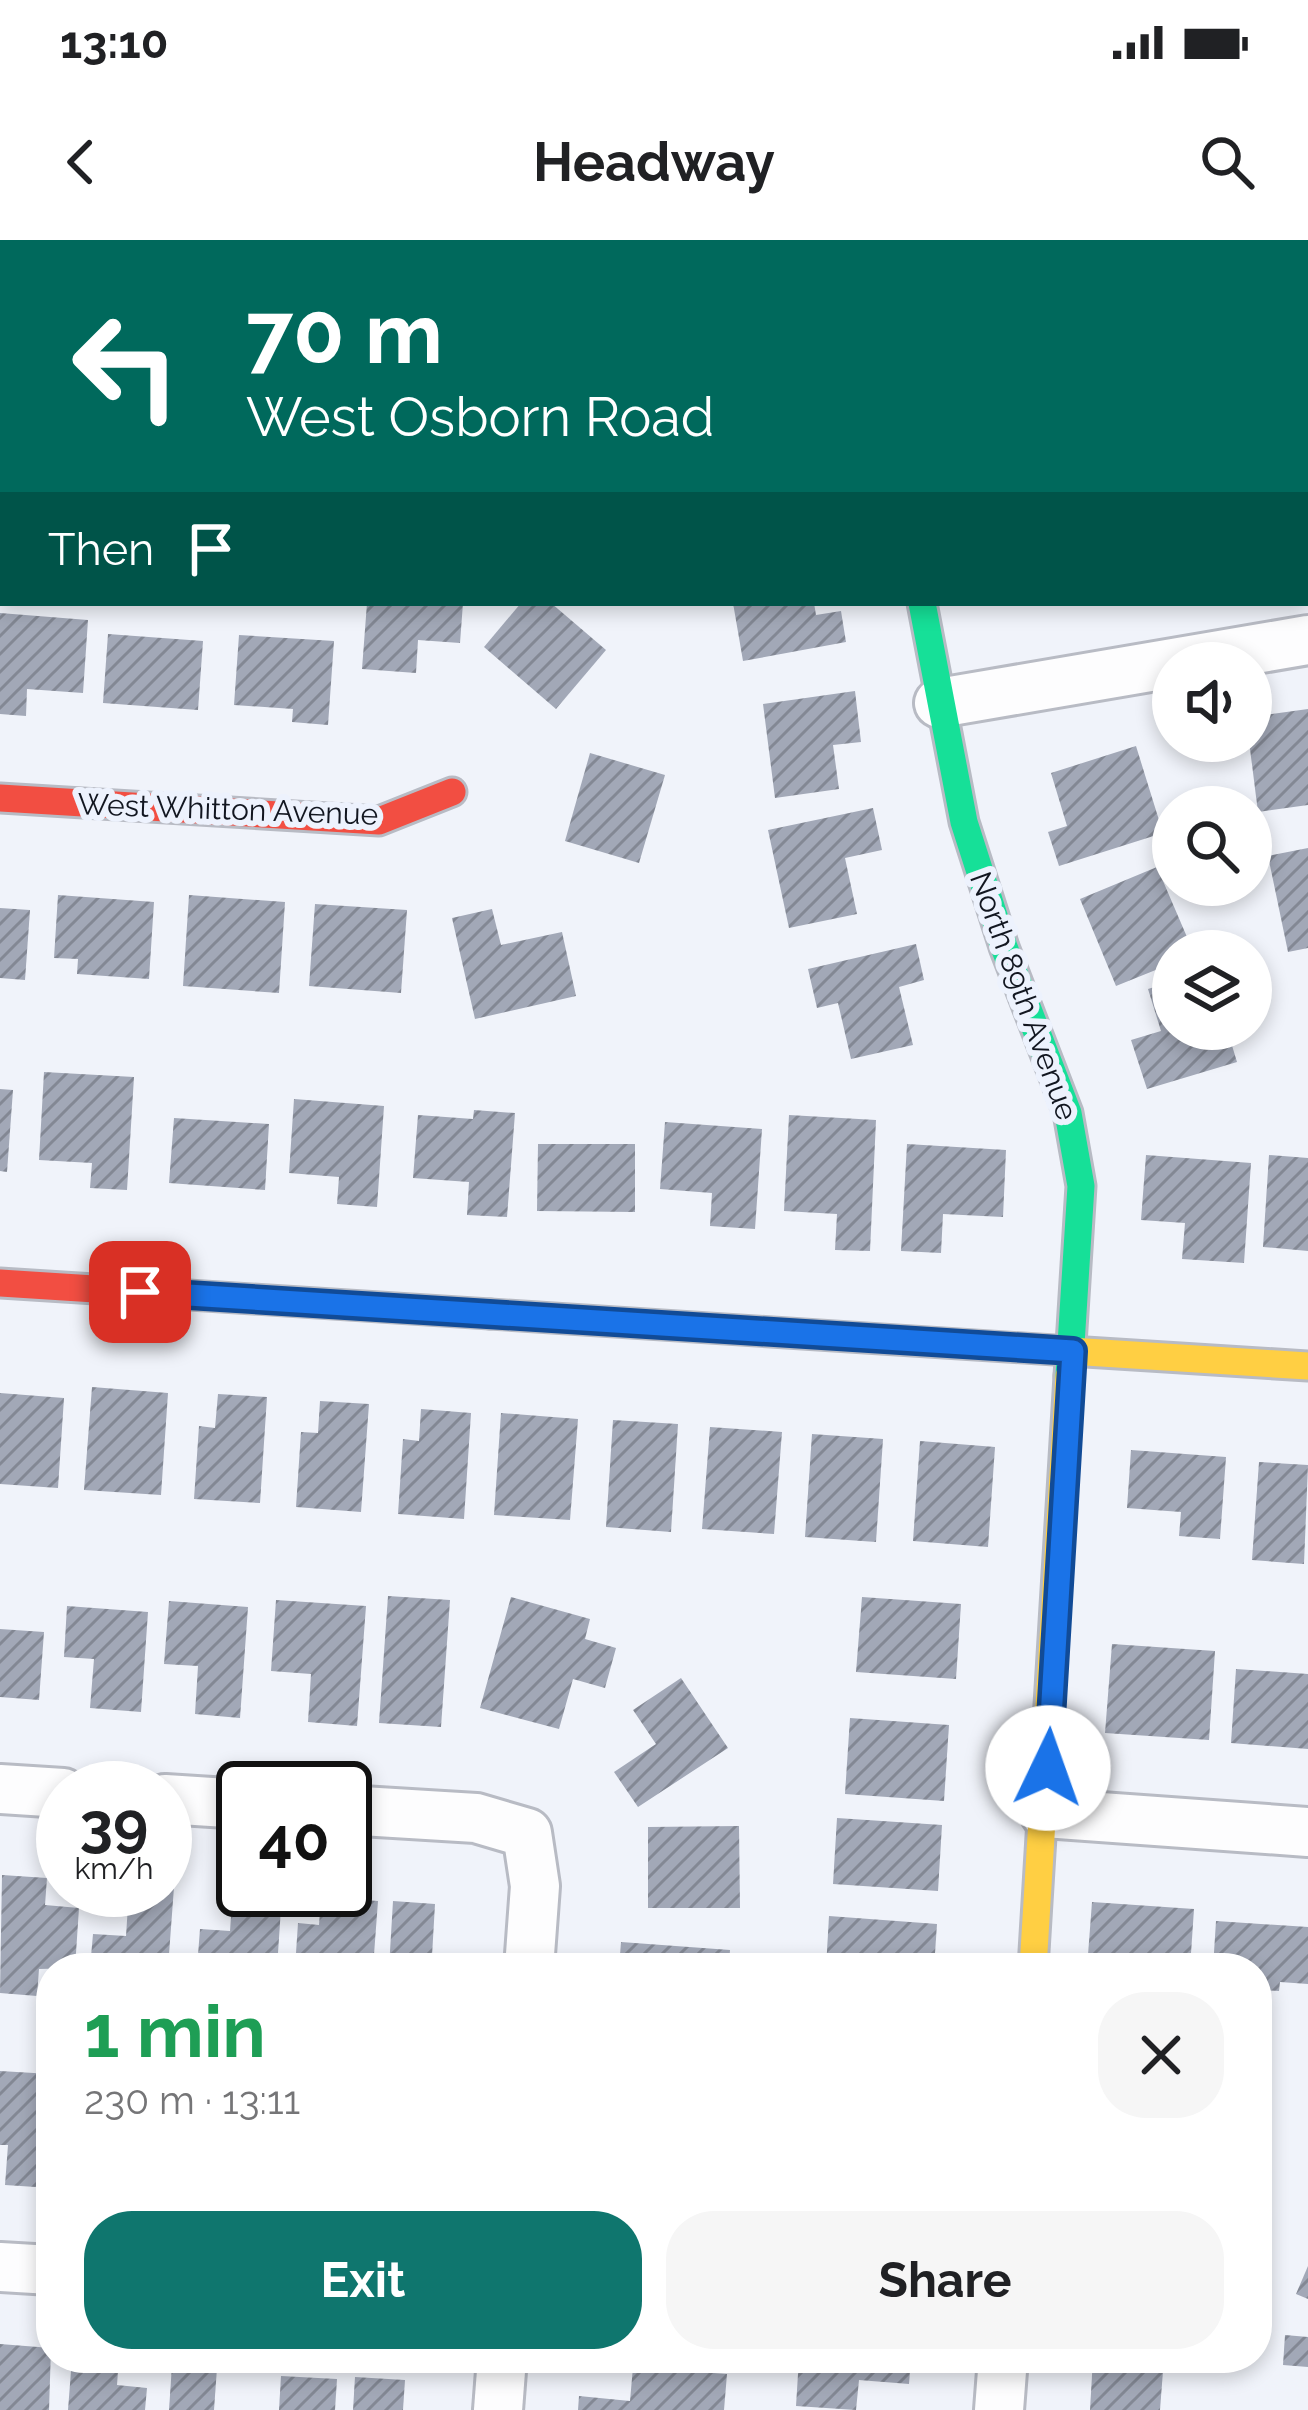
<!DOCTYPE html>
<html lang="en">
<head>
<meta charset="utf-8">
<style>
  body { margin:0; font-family:Raleway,sans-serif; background:#f6f6f6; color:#202124; height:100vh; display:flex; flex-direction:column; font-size:45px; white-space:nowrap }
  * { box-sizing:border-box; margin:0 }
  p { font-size:39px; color:#757577 }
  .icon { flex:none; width:66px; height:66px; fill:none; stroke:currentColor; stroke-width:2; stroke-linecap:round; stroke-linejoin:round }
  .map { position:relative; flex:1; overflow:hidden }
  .panel { position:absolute; left:36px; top:1713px; width:1236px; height:420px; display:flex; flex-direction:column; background:#fff; border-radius:48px; box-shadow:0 6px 18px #0003 }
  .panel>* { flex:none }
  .guide { position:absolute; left:0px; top:0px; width:1308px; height:366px; box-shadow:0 6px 18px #0003; background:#00695c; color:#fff; overflow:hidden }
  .fabs { position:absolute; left:1152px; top:402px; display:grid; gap:24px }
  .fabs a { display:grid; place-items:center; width:120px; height:120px; border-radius:50%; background:#fff; box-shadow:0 6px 18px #0003; font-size:60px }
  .speed { position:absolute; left:36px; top:1521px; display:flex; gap:24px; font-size:60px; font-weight:700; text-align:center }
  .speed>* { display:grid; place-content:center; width:156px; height:156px; border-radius:50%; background:#fff; box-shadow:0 6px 18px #0003; line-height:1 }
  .speed small { font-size:30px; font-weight:400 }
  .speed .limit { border:6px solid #111; border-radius:18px; background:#fff; color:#111 }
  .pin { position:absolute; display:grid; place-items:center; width:102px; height:102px; color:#fff; margin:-51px; border-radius:24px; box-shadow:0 6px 18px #0006 }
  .me { position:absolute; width:132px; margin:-66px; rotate:3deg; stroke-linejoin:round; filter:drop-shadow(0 0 9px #0008) }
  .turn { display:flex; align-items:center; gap:42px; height:252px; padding:0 48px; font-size:54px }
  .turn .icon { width:156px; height:156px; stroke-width:2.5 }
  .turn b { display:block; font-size:84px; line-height:102px }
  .then { display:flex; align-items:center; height:114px; padding:0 48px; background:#0003; gap:24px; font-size:45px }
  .round { display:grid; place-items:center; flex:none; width:126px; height:126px; border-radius:48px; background:#f6f6f6 }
  .overview { display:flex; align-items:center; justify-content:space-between; height:204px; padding:0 48px }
  h1 { font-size:72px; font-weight:700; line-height:90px; color:#1e9e55 }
  .cta { display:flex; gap:24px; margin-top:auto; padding:24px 48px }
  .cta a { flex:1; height:138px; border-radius:48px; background:#0f766e; color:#fff; font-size:48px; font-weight:700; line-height:138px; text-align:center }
  .cta a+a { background:#f6f6f6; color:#202124 }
  .status { display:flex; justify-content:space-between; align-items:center; height:84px; padding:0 60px; background:#fff; direction:ltr }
  .status svg { height:33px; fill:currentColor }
  header { display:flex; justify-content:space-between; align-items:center; height:156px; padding:0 48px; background:#fff; font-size:54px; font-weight:700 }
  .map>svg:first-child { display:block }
</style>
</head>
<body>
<div class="status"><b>13:10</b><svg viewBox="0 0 49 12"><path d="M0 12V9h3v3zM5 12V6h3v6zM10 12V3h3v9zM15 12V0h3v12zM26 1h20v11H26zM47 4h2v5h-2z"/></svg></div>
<header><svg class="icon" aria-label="back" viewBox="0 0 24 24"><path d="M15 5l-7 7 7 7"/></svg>Headway<svg class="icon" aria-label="search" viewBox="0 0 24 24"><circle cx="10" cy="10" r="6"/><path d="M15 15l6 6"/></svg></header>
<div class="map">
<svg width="1308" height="2170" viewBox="0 0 1308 2170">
  <defs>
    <pattern id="building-hatch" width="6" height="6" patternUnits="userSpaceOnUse" patternTransform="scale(3)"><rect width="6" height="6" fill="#a2a8b7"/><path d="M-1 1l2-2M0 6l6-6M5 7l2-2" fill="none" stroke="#838894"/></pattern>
  </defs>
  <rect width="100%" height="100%" fill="#f0f3fa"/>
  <!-- building -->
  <g fill="url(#building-hatch)">
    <polygon points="367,363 463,363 460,403 418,400 416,433 362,429"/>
    <polygon points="521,363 551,363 606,410 556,469 484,407"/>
    <polygon points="733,363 814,363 816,375 841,371 846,402 743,421"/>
    <polygon points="0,373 88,380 83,453 27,449 26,476 0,474"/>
    <polygon points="108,394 203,401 198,470 103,463"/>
    <polygon points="239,395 334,401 328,485 292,482 293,469 234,465"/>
    <polygon points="855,451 861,502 833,505 839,549 775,558 763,464"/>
    <polygon points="1308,469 1308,565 1258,572 1249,501 1251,477"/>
    <polygon points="1136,506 1163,593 1059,626 1048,592 1067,586 1051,533"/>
    <polygon points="590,513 665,535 639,623 565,601"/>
    <polygon points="873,568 882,610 845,618 857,674 789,688 768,590"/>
    <polygon points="1308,608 1308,708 1288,712 1268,616"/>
    <polygon points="1157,627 1193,711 1173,711 1173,723 1116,746 1080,659"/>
    <polygon points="58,655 154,662 149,739 77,734 78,719 54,718"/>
    <polygon points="189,655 285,662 279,753 183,746"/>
    <polygon points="315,664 407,670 401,753 309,746"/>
    <polygon points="0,668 30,670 25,740 0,738"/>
    <polygon points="492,669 501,705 562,692 576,756 475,779 452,678"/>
    <polygon points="916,704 924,740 899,747 913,805 851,819 838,763 817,768 808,729"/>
    <polygon points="1173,741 1173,789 1227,789 1237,822 1147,849 1131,800 1161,791 1148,749"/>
    <polygon points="44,832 134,837 127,950 90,948 92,923 39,920"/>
    <polygon points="0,849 13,850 7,932 0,931"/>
    <polygon points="294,859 384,866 377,967 337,964 339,937 289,933"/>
    <polygon points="474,870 515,873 507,977 467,975 469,942 413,938 418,875 473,879"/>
    <polygon points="789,875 876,880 870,1011 835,1010 837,974 784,971"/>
    <polygon points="174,878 269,884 265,950 169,943"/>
    <polygon points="665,882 762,889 755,989 710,986 712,953 660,949"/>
    <polygon points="538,904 635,904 635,972 537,971"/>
    <polygon points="907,904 1006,910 1003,977 943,974 941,1013 901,1011"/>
    <polygon points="1146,915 1251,923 1244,1023 1182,1019 1185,983 1141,980"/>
    <polygon points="1269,915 1308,918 1308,1011 1263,1007"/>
    <polygon points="92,1147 168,1153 161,1255 84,1250"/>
    <polygon points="0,1153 64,1158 58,1248 0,1244"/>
    <polygon points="218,1154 267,1157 260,1263 194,1259 199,1186 215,1188"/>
    <polygon points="320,1161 369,1164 361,1272 296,1267 301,1192 318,1193"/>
    <polygon points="421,1169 471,1173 464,1279 398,1274 403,1199 419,1201"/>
    <polygon points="501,1173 578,1179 570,1280 494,1275"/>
    <polygon points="613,1180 678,1184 671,1292 606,1287"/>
    <polygon points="710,1187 782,1192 774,1294 702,1289"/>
    <polygon points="812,1194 883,1199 876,1302 805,1297"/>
    <polygon points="920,1201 995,1207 988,1307 913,1301"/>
    <polygon points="1131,1210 1226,1217 1220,1299 1179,1296 1181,1272 1127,1268"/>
    <polygon points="1259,1222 1308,1225 1304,1324 1252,1320"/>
    <polygon points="388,1356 450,1360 441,1487 379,1483"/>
    <polygon points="511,1357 590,1379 585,1399 616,1408 605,1448 573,1439 559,1489 480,1468"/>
    <polygon points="862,1357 961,1364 956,1439 856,1432"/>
    <polygon points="276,1360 366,1366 357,1486 308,1482 311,1434 271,1431"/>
    <polygon points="169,1361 248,1367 240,1478 195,1474 198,1426 164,1424"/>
    <polygon points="67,1366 148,1372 141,1472 90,1468 94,1419 64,1417"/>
    <polygon points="0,1389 44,1392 39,1460 0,1457"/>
    <polygon points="1112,1404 1215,1411 1209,1500 1105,1493"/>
    <polygon points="1236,1429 1308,1434 1308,1509 1231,1503"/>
    <polygon points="681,1438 728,1508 638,1567 614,1532 656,1504 633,1470"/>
    <polygon points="850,1478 949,1485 944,1561 845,1554"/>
    <polygon points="837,1578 942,1585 938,1651 833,1644"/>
    <polygon points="739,1586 740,1668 648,1668 648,1587"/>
    <polygon points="2,1635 47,1638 45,1665 79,1668 75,1728 39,1729 37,1756 0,1753"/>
    <polygon points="165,1646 174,1647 168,1728 90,1728 93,1694 126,1696 129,1650 165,1650"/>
    <polygon points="233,1649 282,1653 277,1728 197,1728 200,1689 230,1691"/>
    <polygon points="321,1657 378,1661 373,1728 295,1728 298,1683 319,1685"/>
    <polygon points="393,1661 435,1664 432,1716 467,1718 467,1728 389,1728"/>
    <polygon points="1092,1662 1194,1669 1190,1728 1087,1728"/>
    <polygon points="829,1676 937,1684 934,1728 826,1728"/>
    <polygon points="1216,1681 1308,1687 1308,1744 1280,1742 1279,1751 1257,1750 1257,1728 1213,1728"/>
    <polygon points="621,1702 730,1710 729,1728 619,1728"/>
    <polygon points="0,1831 51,1834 51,1948 5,1945 8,1905 0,1905"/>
    <polygon points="1308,2026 1308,2059 1296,2054"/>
    <polygon points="1285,2095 1308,2097 1308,2127 1283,2125"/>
    <polygon points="0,2104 51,2108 49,2170 0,2170"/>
    <polygon points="72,2118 119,2118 117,2145 147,2148 145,2170 68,2170"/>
    <polygon points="799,2118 911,2118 909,2144 859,2140 856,2170 796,2166"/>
    <polygon points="1093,2118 1164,2118 1160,2170 1090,2170"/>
    <polygon points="172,2125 217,2128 214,2170 169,2170"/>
    <polygon points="633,2127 727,2134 724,2170 578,2170 579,2156 630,2161"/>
    <polygon points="281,2136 337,2139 335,2170 279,2170"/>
    <polygon points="355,2137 405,2140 403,2170 353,2170"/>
  </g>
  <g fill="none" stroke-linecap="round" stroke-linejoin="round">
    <!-- street casing -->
    <g stroke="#b8bbc4" stroke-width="54">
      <g id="street">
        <polyline points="141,0 141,3"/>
        <polyline points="860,0 860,3"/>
        <polyline points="792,3 811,0"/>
        <polyline points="0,66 3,66"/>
        <polyline points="939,463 1308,400"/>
        <polyline points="0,1549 63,1553"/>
        <polyline points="165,1559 243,1564"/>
        <polyline points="345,1570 476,1578 527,1593 535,1646 529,1728"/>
        <polyline points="1045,1573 1308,1592"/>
        <polyline points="0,2027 51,2030"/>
        <polyline points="498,2170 502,2118"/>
        <polyline points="999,2170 1003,2118"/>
      </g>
    </g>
    <!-- fast casing -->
    <g stroke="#b8bbc4" stroke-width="33">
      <g id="fast">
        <polyline points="922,363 964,582 1004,707 1068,873 1081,946 1069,1136"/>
        <polyline points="490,1074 1070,1111"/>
      </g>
    </g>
    <!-- slow casing -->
    <g stroke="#b8bbc4" stroke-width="33">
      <g id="slow">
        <polyline points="1070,1111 1308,1126"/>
        <polyline points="1033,1728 1069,1136"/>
      </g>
    </g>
    <!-- jam casing -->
    <g stroke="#b8bbc4" stroke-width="33">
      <g id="jam">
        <polyline points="0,558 379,581 452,552"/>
        <polyline points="0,1043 490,1074"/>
      </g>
    </g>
    <!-- street -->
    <use href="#street" stroke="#fdfdfe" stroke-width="48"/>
    <!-- fast -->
    <use href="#fast" stroke="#16e098" stroke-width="27"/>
    <!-- slow -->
    <use href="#slow" stroke="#ffcf43" stroke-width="27"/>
    <!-- jam -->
    <use href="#jam" stroke="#f24e42" stroke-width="27"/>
  </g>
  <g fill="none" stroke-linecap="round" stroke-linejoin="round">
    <!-- route casing -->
    <g stroke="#114b97" stroke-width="30">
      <polyline id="route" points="140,1052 1073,1111 1048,1528"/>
    </g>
    <!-- route -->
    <use href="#route" stroke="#1a73e8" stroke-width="21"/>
  </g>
  <g text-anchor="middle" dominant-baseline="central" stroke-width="12" stroke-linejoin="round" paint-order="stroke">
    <!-- street labels -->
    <g font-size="30" fill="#121620" stroke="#edf2fd">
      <text transform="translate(228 569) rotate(2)">West Whitton Avenue</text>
      <text transform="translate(1024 756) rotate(70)">North 89th Avenue</text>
    </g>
  </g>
</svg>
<div class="fabs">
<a><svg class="icon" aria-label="sound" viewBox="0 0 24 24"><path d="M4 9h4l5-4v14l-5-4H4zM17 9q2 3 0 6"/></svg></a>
<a><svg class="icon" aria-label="search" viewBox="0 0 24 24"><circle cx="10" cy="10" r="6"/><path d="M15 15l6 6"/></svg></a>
<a><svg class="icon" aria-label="layers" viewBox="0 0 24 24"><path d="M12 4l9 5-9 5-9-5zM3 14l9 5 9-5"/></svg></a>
</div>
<div class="speed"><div>39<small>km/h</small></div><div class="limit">40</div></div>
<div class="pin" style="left:140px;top:1052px;background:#d93025"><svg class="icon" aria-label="arrive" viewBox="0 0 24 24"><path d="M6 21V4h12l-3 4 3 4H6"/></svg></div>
<svg class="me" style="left:1048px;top:1528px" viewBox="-20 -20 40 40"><circle r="19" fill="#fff"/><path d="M0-13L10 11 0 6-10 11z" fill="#1a73e8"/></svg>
<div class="guide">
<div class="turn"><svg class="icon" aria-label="left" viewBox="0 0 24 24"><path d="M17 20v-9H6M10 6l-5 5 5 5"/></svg><div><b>70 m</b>West Osborn Road</div></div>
<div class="then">Then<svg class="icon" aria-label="arrive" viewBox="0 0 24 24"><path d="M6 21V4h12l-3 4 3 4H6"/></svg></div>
</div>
<section class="panel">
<div class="overview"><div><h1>1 min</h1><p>230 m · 13:11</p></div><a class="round"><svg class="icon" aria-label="close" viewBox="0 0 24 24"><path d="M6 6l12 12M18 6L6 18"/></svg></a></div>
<div class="cta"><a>Exit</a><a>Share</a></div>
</section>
</div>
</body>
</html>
